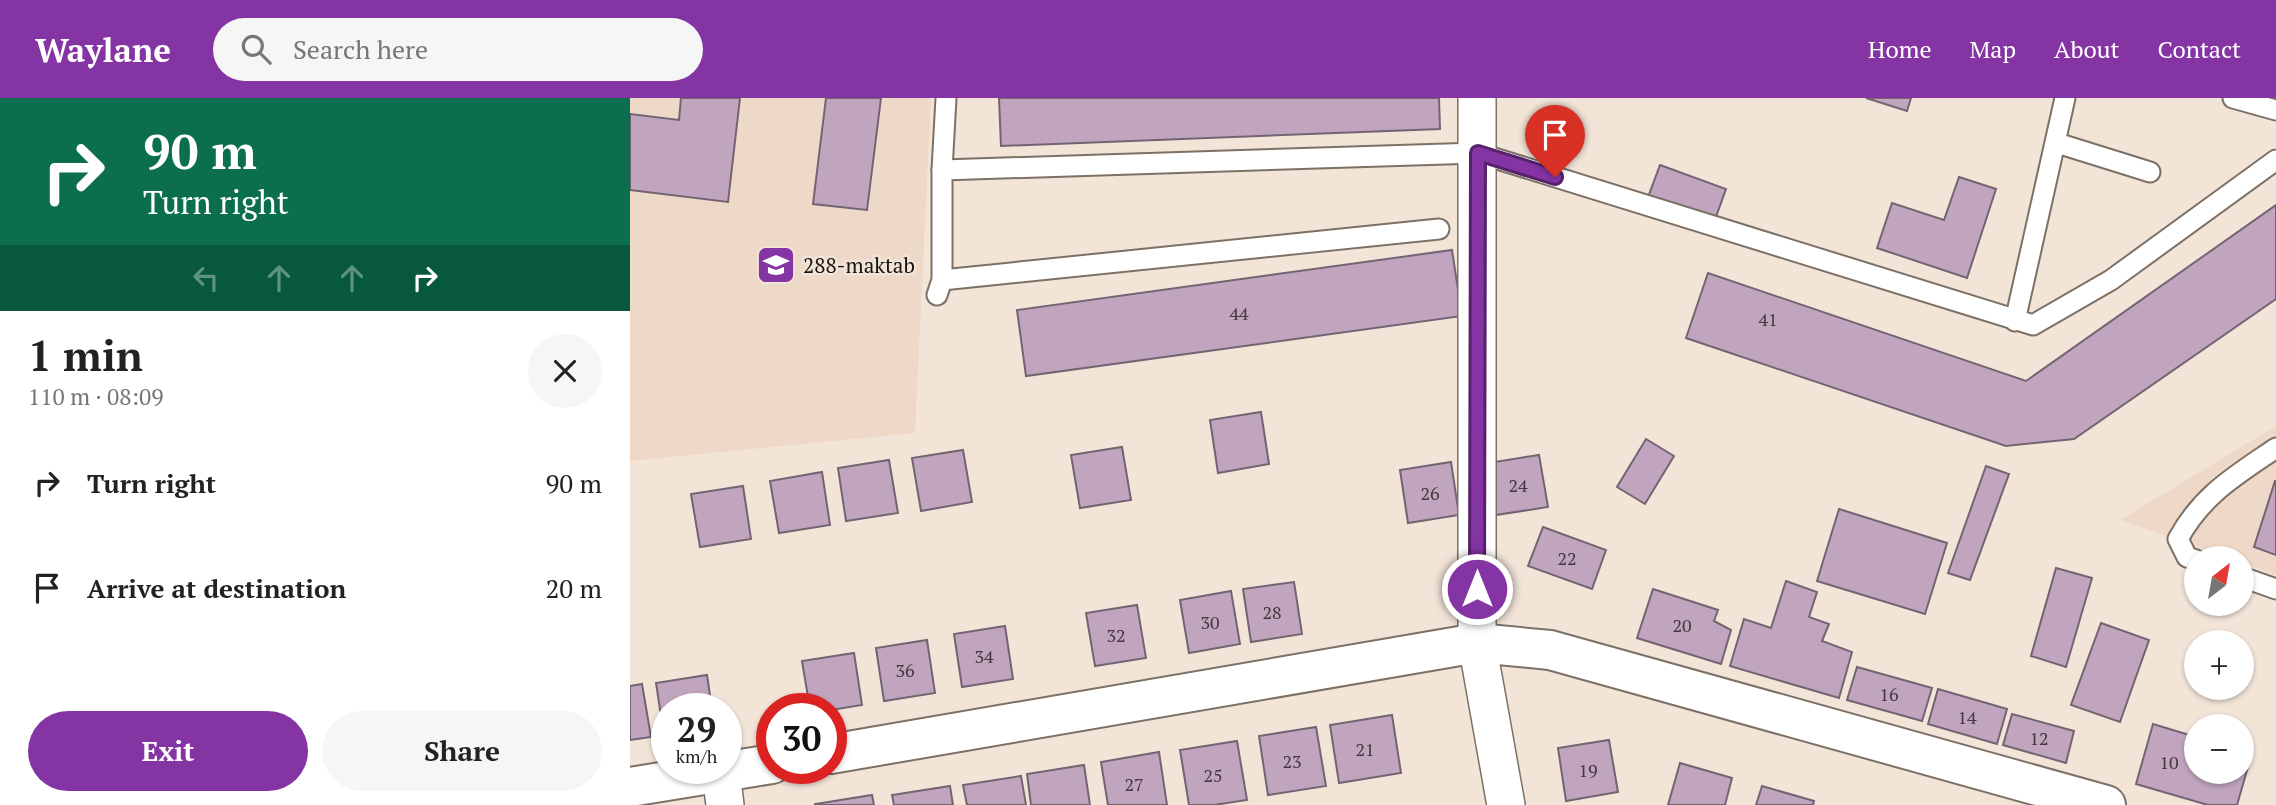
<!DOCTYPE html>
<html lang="en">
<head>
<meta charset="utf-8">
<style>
  body { margin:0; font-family:"PT Serif",serif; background:#f6f6f6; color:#222; height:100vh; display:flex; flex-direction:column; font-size:26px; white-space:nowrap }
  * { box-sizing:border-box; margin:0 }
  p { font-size:23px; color:#767676 }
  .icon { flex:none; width:38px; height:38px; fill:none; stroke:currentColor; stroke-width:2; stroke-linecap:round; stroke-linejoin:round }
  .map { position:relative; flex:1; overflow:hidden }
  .sheet { display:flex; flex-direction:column; background:#fff; width:630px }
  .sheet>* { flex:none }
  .top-card { background:#0b6e4f; color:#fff; overflow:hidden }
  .needle { width:46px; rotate:31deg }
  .buttons { position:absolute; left:1554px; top:448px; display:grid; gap:14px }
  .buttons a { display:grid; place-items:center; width:70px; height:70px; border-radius:50%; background:#fff; box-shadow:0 2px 5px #0004; font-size:35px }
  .speed { position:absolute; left:21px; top:595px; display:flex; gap:14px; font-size:35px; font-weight:700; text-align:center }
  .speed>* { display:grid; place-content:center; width:91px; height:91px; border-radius:50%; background:#fff; box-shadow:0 2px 5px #0004; line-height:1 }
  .speed small { font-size:18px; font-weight:400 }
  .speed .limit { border:10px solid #d22; background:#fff; color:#111 }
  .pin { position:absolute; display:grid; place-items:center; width:60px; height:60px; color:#fff; margin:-72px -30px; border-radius:50% 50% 50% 0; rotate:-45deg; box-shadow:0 0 7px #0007 }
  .pin .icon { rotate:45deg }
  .me { position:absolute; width:77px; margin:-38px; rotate:0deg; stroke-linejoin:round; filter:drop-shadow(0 0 5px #0008) }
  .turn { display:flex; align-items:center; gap:24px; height:147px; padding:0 28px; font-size:32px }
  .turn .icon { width:91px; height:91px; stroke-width:2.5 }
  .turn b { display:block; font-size:49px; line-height:60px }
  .lanes { display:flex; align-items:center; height:66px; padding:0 28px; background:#0003; justify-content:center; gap:35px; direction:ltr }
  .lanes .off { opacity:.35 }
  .round { display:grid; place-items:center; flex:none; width:74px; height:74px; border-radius:37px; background:#f6f6f6 }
  .overview { display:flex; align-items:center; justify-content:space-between; height:119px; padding:0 28px }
  h1 { font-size:42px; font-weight:700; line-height:52px }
  .button { display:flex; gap:14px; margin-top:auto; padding:14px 28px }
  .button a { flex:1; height:80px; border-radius:42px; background:#8534a4; color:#fff; font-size:28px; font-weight:700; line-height:80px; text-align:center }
  .button a+a { background:#f6f6f6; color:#222 }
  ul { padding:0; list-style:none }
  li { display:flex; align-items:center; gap:21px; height:105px; padding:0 28px }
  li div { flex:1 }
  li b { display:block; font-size:26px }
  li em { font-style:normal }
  header { display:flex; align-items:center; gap:42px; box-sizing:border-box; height:98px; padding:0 35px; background:#8534a4; color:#fff }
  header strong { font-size:33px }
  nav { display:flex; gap:38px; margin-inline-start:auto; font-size:24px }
  .search { width:490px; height:63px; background:#f6f6f6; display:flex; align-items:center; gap:18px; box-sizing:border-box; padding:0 24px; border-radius:38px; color:#767676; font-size:26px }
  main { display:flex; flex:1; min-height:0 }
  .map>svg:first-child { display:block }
</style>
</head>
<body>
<header>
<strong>Waylane</strong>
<div class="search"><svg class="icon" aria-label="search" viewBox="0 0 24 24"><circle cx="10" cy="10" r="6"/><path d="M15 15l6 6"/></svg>Search here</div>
<nav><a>Home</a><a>Map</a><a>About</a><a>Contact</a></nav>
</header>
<main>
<section class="sheet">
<div class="top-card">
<div class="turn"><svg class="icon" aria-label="right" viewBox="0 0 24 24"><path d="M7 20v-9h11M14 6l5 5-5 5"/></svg><div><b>90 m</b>Turn right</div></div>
<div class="lanes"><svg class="icon off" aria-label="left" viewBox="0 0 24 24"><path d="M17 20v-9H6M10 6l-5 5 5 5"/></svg><svg class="icon off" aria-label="ahead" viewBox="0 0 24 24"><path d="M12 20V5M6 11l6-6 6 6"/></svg><svg class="icon off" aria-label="ahead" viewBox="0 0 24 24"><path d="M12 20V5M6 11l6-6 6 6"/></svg><svg class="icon" aria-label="right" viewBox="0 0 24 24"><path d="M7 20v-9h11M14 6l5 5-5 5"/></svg></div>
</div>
<div class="overview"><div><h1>1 min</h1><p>110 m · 08:09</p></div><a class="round"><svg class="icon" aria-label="close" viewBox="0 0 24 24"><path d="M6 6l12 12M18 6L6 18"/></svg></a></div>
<ul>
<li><svg class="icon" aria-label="right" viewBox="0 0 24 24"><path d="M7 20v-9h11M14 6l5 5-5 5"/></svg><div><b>Turn right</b></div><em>90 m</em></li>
<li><svg class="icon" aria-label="arrive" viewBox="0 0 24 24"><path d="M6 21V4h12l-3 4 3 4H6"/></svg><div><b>Arrive at destination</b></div><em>20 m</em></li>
</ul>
<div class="button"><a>Exit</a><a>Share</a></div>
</section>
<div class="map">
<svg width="1646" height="707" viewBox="0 0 1646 707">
  <rect width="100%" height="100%" fill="#f3e4d8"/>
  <!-- built -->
  <g fill="#eed8c7">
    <polygon points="0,0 301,0 285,335 0,363"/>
    <polygon points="1646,328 1646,477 1612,465 1612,460 1599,460 1490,422"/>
  </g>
  <!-- building -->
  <g fill="#c1a5bf" stroke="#726571" stroke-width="2">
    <polygon points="51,0 110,0 98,104 0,92 0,16 49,22"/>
    <polygon points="196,0 251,0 237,112 183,106"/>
    <polygon points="369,0 809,0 810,31 371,48"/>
    <polygon points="1236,0 1281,0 1277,13"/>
    <polygon points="1030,67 1096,91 1083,127 1017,102"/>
    <polygon points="1329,79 1366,91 1337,180 1247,150 1262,105 1314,122"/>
    <polygon points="1646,107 1646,201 1444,341 1376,348 1056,240 1078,175 1396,283"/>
    <polygon points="822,152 832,218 396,278 387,212"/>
    <polygon points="631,314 639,366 588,375 580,322"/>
    <polygon points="1016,341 1044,358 1015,406 987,389"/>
    <polygon points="492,349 501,402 450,410 441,357"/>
    <polygon points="333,352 342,404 291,413 282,360"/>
    <polygon points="909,357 918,409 866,417 858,365"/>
    <polygon points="259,362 268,415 216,423 208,370"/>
    <polygon points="821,364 829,417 778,425 770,372"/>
    <polygon points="1356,368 1379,376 1340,482 1318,475"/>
    <polygon points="192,374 200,427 149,435 140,383"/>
    <polygon points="1645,383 1646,383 1646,457 1624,449"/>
    <polygon points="113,388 121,441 70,449 61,396"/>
    <polygon points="1209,411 1317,445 1295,516 1187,483"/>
    <polygon points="913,429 976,452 962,491 898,468"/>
    <polygon points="1426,470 1462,480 1436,569 1401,558"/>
    <polygon points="1156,483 1187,494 1179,519 1199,526 1192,543 1222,554 1209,600 1100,568 1114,521 1141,530"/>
    <polygon points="664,484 672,536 621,544 613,491"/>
    <polygon points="1023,491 1088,512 1084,523 1101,532 1091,566 1007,540"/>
    <polygon points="601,493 610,546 559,555 550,502"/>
    <polygon points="507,507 516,560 465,568 456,515"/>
    <polygon points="1471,525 1519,542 1490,624 1441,607"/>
    <polygon points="375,528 383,581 332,589 324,536"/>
    <polygon points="297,542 305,595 254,603 246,550"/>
    <polygon points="224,555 232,607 201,612 180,611 172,563"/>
    <polygon points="1227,569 1302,590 1292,623 1217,602"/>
    <polygon points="77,577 82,611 37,611 37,637 34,638 26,585"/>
    <polygon points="12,586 21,639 0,642 0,588"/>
    <polygon points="1308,591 1377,611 1367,646 1298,626"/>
    <polygon points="1382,616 1444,633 1436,665 1373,647"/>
    <polygon points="762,617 771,675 709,685 700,627"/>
    <polygon points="1523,626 1566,639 1566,674 1612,674 1612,652 1622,655 1607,707 1578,707 1506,686"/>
    <polygon points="686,629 696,688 638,697 629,638"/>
    <polygon points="979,642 988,694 936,703 928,650"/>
    <polygon points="607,643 617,702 584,707 559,707 550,652"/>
    <polygon points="529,654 537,707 478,707 471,664"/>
    <polygon points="1050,665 1102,680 1095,707 1038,707"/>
    <polygon points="454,667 460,707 401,707 397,676"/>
    <polygon points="391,678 396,707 337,707 333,687"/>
    <polygon points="320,688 323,707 264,707 262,697"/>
    <polygon points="1132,688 1184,703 1183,707 1126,707"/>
    <polygon points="242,697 244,707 185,707 185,706"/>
  </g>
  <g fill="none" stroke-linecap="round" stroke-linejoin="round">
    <!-- service casing -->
    <g stroke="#7d7065" stroke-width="23">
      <g id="service">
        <polyline points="1603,0 1646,12"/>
        <polyline points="1427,45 1520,74"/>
        <polyline points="312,72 848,55 1403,227 1481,182 1646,62"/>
        <polyline points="312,182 809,131"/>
        <polyline points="307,197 312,182 312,72 316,0"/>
        <polyline points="1385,223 1435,0"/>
        <path d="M1566,462L1557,459L1548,441C1572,397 1605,378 1646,350"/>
        <polyline points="1612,479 1646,491"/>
      </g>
    </g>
    <!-- minor casing -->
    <g stroke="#7d7065" stroke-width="40">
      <g id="minor">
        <polyline points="847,0 847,545 876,707"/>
        <polyline points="91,675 95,707"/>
      </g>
    </g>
    <!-- tertiary casing -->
    <g stroke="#7d7065" stroke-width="42">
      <g id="tertiary">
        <polyline points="201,656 847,545 920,552 1476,707"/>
        <polyline points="0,689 142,666"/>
      </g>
    </g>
    <!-- service -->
    <use href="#service" stroke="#fff" stroke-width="19"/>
    <!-- minor -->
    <use href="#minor" stroke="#fff" stroke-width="37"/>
    <!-- tertiary -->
    <use href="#tertiary" stroke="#fff" stroke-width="38"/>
  </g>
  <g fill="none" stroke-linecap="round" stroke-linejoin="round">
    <!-- route casing -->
    <g stroke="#56226b" stroke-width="18">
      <polyline id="route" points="847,491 848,55 925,79"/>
    </g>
    <!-- route -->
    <use href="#route" stroke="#8534a4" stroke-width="12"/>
  </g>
  <!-- icons -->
  <defs>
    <g id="school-square" transform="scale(2.0125)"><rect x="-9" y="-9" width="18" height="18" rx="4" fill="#8534a4" stroke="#f3e4d8"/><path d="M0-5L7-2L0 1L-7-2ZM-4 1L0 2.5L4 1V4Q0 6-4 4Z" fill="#fff"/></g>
  </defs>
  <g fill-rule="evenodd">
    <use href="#school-square" x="146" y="167"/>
  </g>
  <g text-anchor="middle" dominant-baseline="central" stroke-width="5" stroke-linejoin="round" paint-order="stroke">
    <!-- number labels -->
    <g font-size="18" fill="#43383c">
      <text x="609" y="215">44</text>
      <text x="1138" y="221">41</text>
      <text x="888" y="387">24</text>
      <text x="800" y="395">26</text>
      <text x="937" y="460">22</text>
      <text x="642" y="514">28</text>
      <text x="580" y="524">30</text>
      <text x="1052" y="527">20</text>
      <text x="486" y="537">32</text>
      <text x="354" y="558">34</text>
      <text x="275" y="572">36</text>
      <text x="1259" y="596">16</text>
      <text x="1337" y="619">14</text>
      <text x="1409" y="640">12</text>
      <text x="735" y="651">21</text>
      <text x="662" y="663">23</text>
      <text x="1539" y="664">10</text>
      <text x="958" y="672">19</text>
      <text x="583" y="677">25</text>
      <text x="504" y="686">27</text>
    </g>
    <!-- poi labels -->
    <g font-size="21" fill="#191410" stroke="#f3e4d8" text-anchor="start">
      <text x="173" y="167">288-maktab</text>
    </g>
  </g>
</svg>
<div class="buttons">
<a><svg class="needle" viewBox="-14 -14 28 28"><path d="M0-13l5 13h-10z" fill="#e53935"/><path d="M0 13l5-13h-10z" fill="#767676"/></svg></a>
<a>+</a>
<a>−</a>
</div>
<div class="speed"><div>29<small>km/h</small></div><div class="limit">30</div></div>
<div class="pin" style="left:925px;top:79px;background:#d93025"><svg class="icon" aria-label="arrive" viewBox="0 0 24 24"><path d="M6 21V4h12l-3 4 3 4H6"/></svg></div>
<svg class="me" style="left:847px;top:491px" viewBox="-20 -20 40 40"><circle r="17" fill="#8534a4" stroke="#fff" stroke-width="3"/><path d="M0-11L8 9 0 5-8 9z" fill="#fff"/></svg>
</div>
</main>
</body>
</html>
